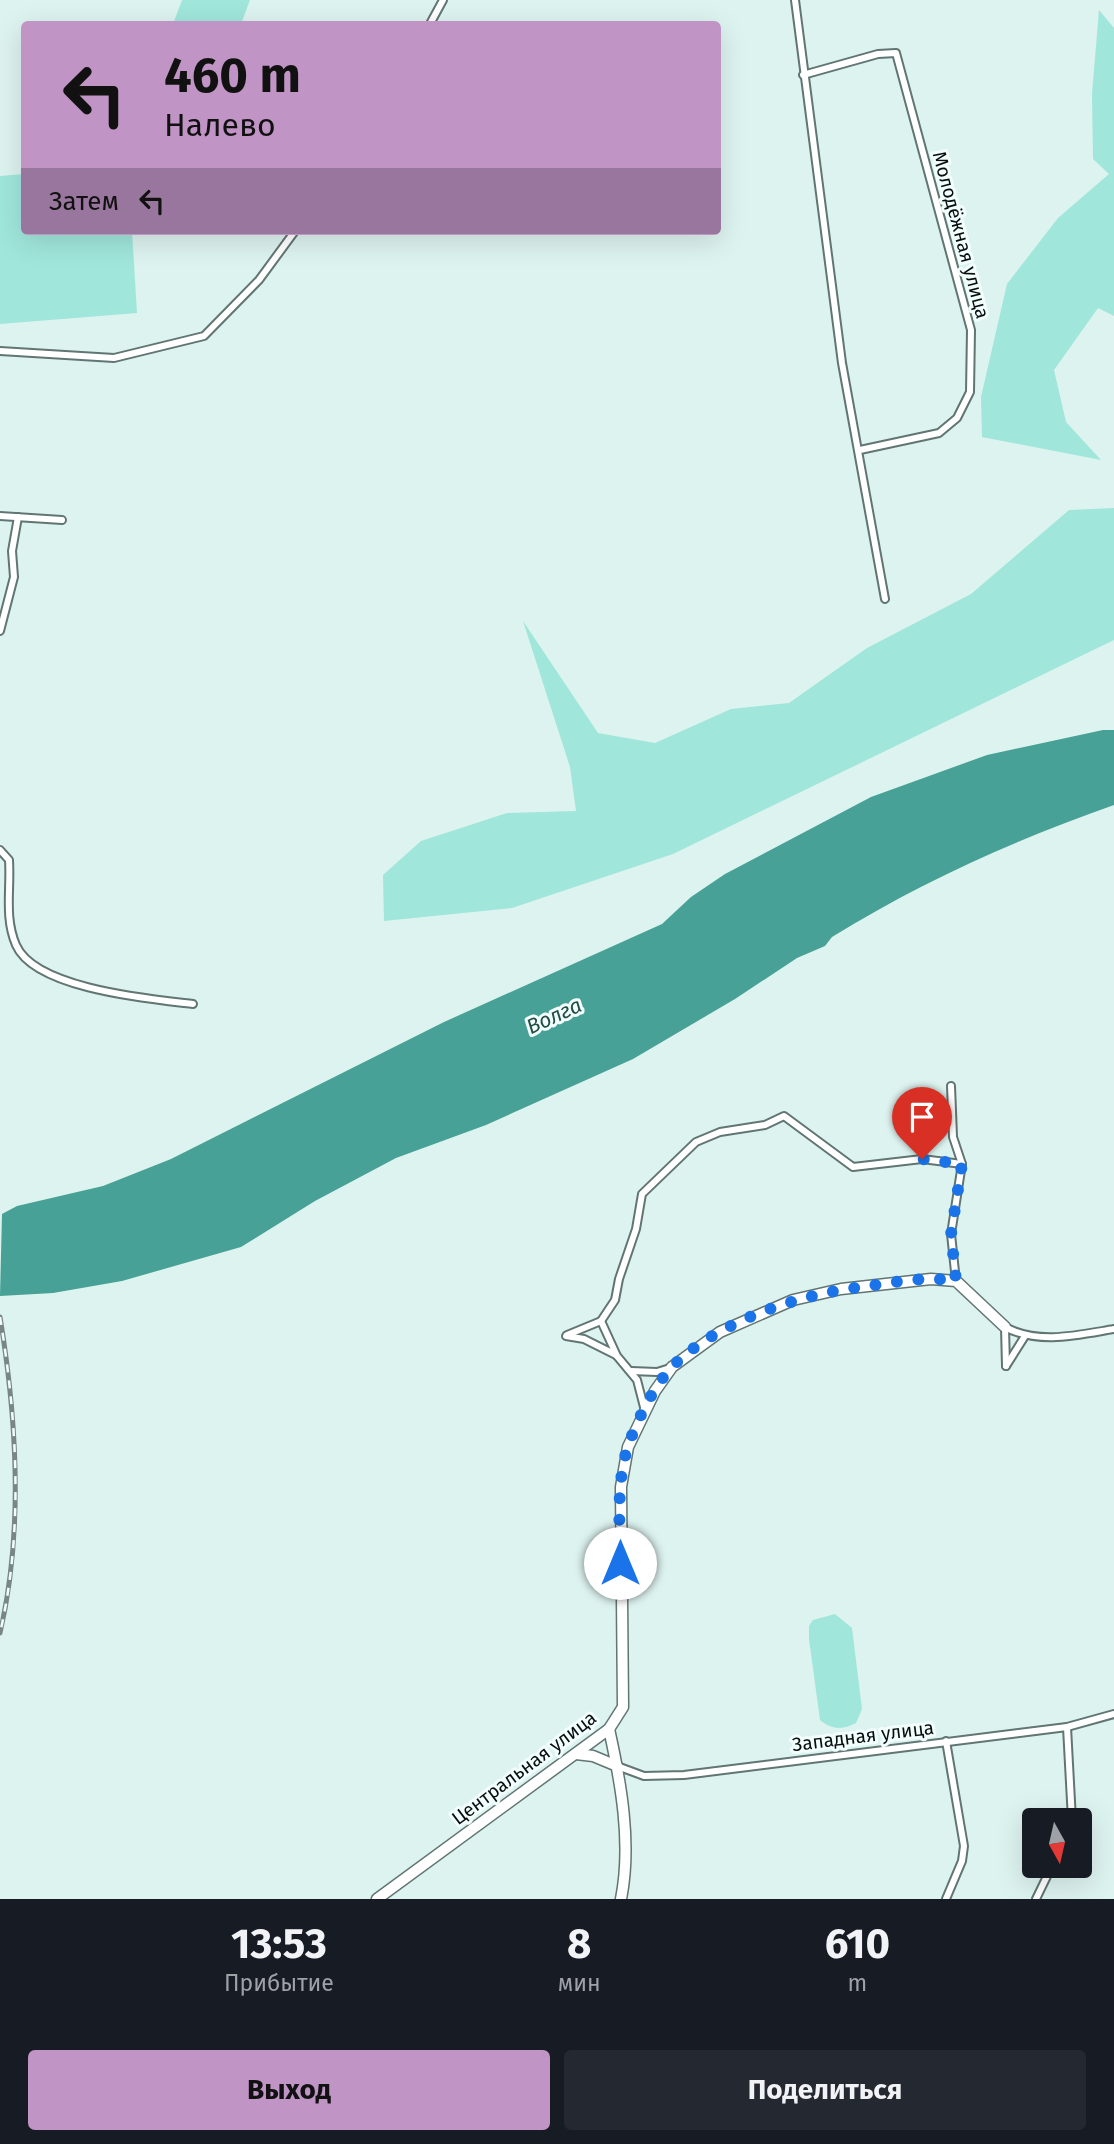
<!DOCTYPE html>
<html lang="ru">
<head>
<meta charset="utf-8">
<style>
  body { margin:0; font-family:"Fira Sans",sans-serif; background:#242831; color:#f1f3f6; height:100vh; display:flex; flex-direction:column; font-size:26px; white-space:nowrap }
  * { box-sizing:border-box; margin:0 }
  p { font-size:23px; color:#9ea1a6 }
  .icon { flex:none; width:38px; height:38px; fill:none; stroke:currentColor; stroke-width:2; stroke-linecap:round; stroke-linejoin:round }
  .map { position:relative; height:1899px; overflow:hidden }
  .sheet { display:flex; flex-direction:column; background:#171b24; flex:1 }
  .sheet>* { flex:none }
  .top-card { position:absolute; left:21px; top:21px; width:700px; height:214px; border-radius:7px; box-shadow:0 7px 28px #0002; background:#c094c5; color:#111; overflow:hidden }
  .needle { width:46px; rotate:172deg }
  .tools { position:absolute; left:1022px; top:1808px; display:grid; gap:14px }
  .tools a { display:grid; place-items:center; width:70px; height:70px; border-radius:7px; background:#171b24; box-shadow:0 7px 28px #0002; font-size:35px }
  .pin { position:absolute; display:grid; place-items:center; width:60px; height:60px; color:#fff; margin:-72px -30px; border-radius:50% 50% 50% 0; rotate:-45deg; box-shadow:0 0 7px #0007 }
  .pin .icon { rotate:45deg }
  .me { position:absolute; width:77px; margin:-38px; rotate:0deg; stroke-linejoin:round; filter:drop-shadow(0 0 5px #0008) }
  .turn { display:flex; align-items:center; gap:24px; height:147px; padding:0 28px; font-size:32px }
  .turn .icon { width:91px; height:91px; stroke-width:2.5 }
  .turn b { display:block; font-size:49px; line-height:60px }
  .then { display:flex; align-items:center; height:66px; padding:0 28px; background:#0003; gap:14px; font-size:26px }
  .eta { display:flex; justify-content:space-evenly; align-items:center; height:119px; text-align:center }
  .eta b { font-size:42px; font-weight:700; line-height:49px }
  .primary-button { display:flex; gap:14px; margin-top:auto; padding:14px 28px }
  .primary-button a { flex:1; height:80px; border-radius:7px; background:#c094c5; color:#111; font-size:28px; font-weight:700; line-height:80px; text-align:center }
  .primary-button a+a { background:#242831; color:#f1f3f6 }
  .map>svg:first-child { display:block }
</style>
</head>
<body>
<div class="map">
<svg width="1114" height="1899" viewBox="0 0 1114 1899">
  <rect width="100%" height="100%" fill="#ddf3ef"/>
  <!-- green -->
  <g fill="#a0e6db">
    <polygon points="182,0 250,0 241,24 173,24"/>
    <polygon points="1099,10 1114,28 1114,316 1098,308 1054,370 1066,422 1101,460 982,437 981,397 1007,284 1058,218 1109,174 1093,159 1092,94"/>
    <polygon points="24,174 24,231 132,231 137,313 0,324 0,176"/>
    <polygon points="1114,508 1114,640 673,854 512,908 384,921 383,875 421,841 507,813 576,811 570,767 523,621 598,733 655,743 731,709 789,703 867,648 971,594 1069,510"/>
    <path d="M835,1614L852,1628L862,1709L856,1723C843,1730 832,1730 820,1720L809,1639V1626L813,1620Z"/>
  </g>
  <!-- water -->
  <path fill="#48a196" d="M1103,730H1114V805C1015,840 921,882 832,937L825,946L797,958L735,999L633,1059L486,1125L396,1158L315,1201L241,1247L122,1281L53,1293L0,1296L2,1214L17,1206L103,1186L171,1159L444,1022L662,924L691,897L725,874L871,797L987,755Z"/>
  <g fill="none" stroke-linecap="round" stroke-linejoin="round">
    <!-- street casing -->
    <g stroke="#617572" stroke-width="10">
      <g id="street">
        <polyline points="795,0 842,363 885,599"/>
        <polyline points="430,24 443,0"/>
        <polyline points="803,75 878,54 896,53 971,330 970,392 957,418 939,433 860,450"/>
        <polyline points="0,351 114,358 204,336 259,280 295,231"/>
        <polyline points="0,516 62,520"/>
        <polyline points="0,631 14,577 12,551 18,517"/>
        <path d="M0,850L9,860C11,889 4,917 16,945C35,989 150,999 193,1004"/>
        <polyline points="951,1086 953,1137 962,1164 951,1234 956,1281"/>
        <polyline points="601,1321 615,1300 619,1279 636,1229 642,1194 696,1142 720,1132 765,1125 784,1116 853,1167 922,1159 962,1164"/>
        <polyline points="601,1321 617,1356 637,1380 645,1411"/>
        <polyline points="567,1335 601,1321"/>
        <polyline points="566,1336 584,1339 616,1355"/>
        <path d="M1006,1366L1005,1327C1038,1345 1078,1335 1114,1329"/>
        <polyline points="1006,1366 1025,1336"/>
        <polyline points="631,1371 657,1372 670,1368"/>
        <polyline points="1067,1727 1072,1820"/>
        <polyline points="617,1766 644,1776 684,1775 1067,1727 1114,1714"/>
        <polyline points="946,1899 962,1861 964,1846 946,1741"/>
        <polyline points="1036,1899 1052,1866"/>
      </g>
    </g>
    <!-- secondary casing -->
    <g stroke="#617572" stroke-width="13">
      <g id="secondary">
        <path d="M609,1729C621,1783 632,1844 621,1899"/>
        <polyline points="576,1754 593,1756 617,1766"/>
        <polyline points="377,1899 609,1729 623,1707 621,1487 628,1447 655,1391 672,1367 720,1332 793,1300 841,1289 931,1279 956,1281 1005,1327"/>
      </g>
    </g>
    <!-- street -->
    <use href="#street" stroke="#fff" stroke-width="6"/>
    <!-- secondary -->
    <use href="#secondary" stroke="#fff" stroke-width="10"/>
    <!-- rail casing -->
    <g stroke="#788785" stroke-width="5">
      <path id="rail" d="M0,1317C17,1420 24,1530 0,1633"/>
    </g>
    <!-- rail -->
    <use href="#rail" stroke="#f1fefc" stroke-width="2.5" stroke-dasharray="8" stroke-linecap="butt"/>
  </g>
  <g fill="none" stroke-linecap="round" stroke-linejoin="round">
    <!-- route -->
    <path stroke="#1a73e8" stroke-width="12" stroke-dasharray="0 21.6" d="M620,1563C620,1525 616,1483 628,1446C637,1421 653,1387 672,1367C713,1324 797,1295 855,1288C887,1284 924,1275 956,1281L951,1234L962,1164L922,1159"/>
  </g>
  <g text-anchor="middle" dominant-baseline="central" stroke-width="6" stroke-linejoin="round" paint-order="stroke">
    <!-- street labels -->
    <g font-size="19" fill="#070e0d" stroke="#f1fefc">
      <text transform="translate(961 235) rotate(75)">Молодёжная улица</text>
      <text transform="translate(863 1736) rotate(-7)">Западная улица</text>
      <text transform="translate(524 1768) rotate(-37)">Центральная улица</text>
    </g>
    <!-- water labels -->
    <g font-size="21" font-style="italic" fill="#254d48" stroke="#f1fefc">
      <text transform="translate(554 1016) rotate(-25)">Волга</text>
    </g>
  </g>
</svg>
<div class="tools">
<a><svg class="needle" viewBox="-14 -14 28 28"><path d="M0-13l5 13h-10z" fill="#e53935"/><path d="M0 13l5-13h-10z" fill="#9ea1a6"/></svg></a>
</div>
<div class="pin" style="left:922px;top:1159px;background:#d93025"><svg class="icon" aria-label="arrive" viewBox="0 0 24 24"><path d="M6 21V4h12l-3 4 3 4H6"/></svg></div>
<svg class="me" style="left:620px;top:1563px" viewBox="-20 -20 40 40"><circle r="19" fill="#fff"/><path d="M0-13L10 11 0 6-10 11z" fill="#1a73e8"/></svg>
<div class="top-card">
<div class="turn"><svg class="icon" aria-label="left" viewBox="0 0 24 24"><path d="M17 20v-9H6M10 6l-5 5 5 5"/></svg><div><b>460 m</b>Налево</div></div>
<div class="then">Затем<svg class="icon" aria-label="left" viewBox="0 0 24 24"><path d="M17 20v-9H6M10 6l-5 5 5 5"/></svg></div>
</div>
</div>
<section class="sheet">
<div class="eta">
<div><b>13:53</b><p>Прибытие</p></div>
<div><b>8</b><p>мин</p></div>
<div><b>610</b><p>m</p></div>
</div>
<div class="primary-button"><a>Выход</a><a>Поделиться</a></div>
</section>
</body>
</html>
